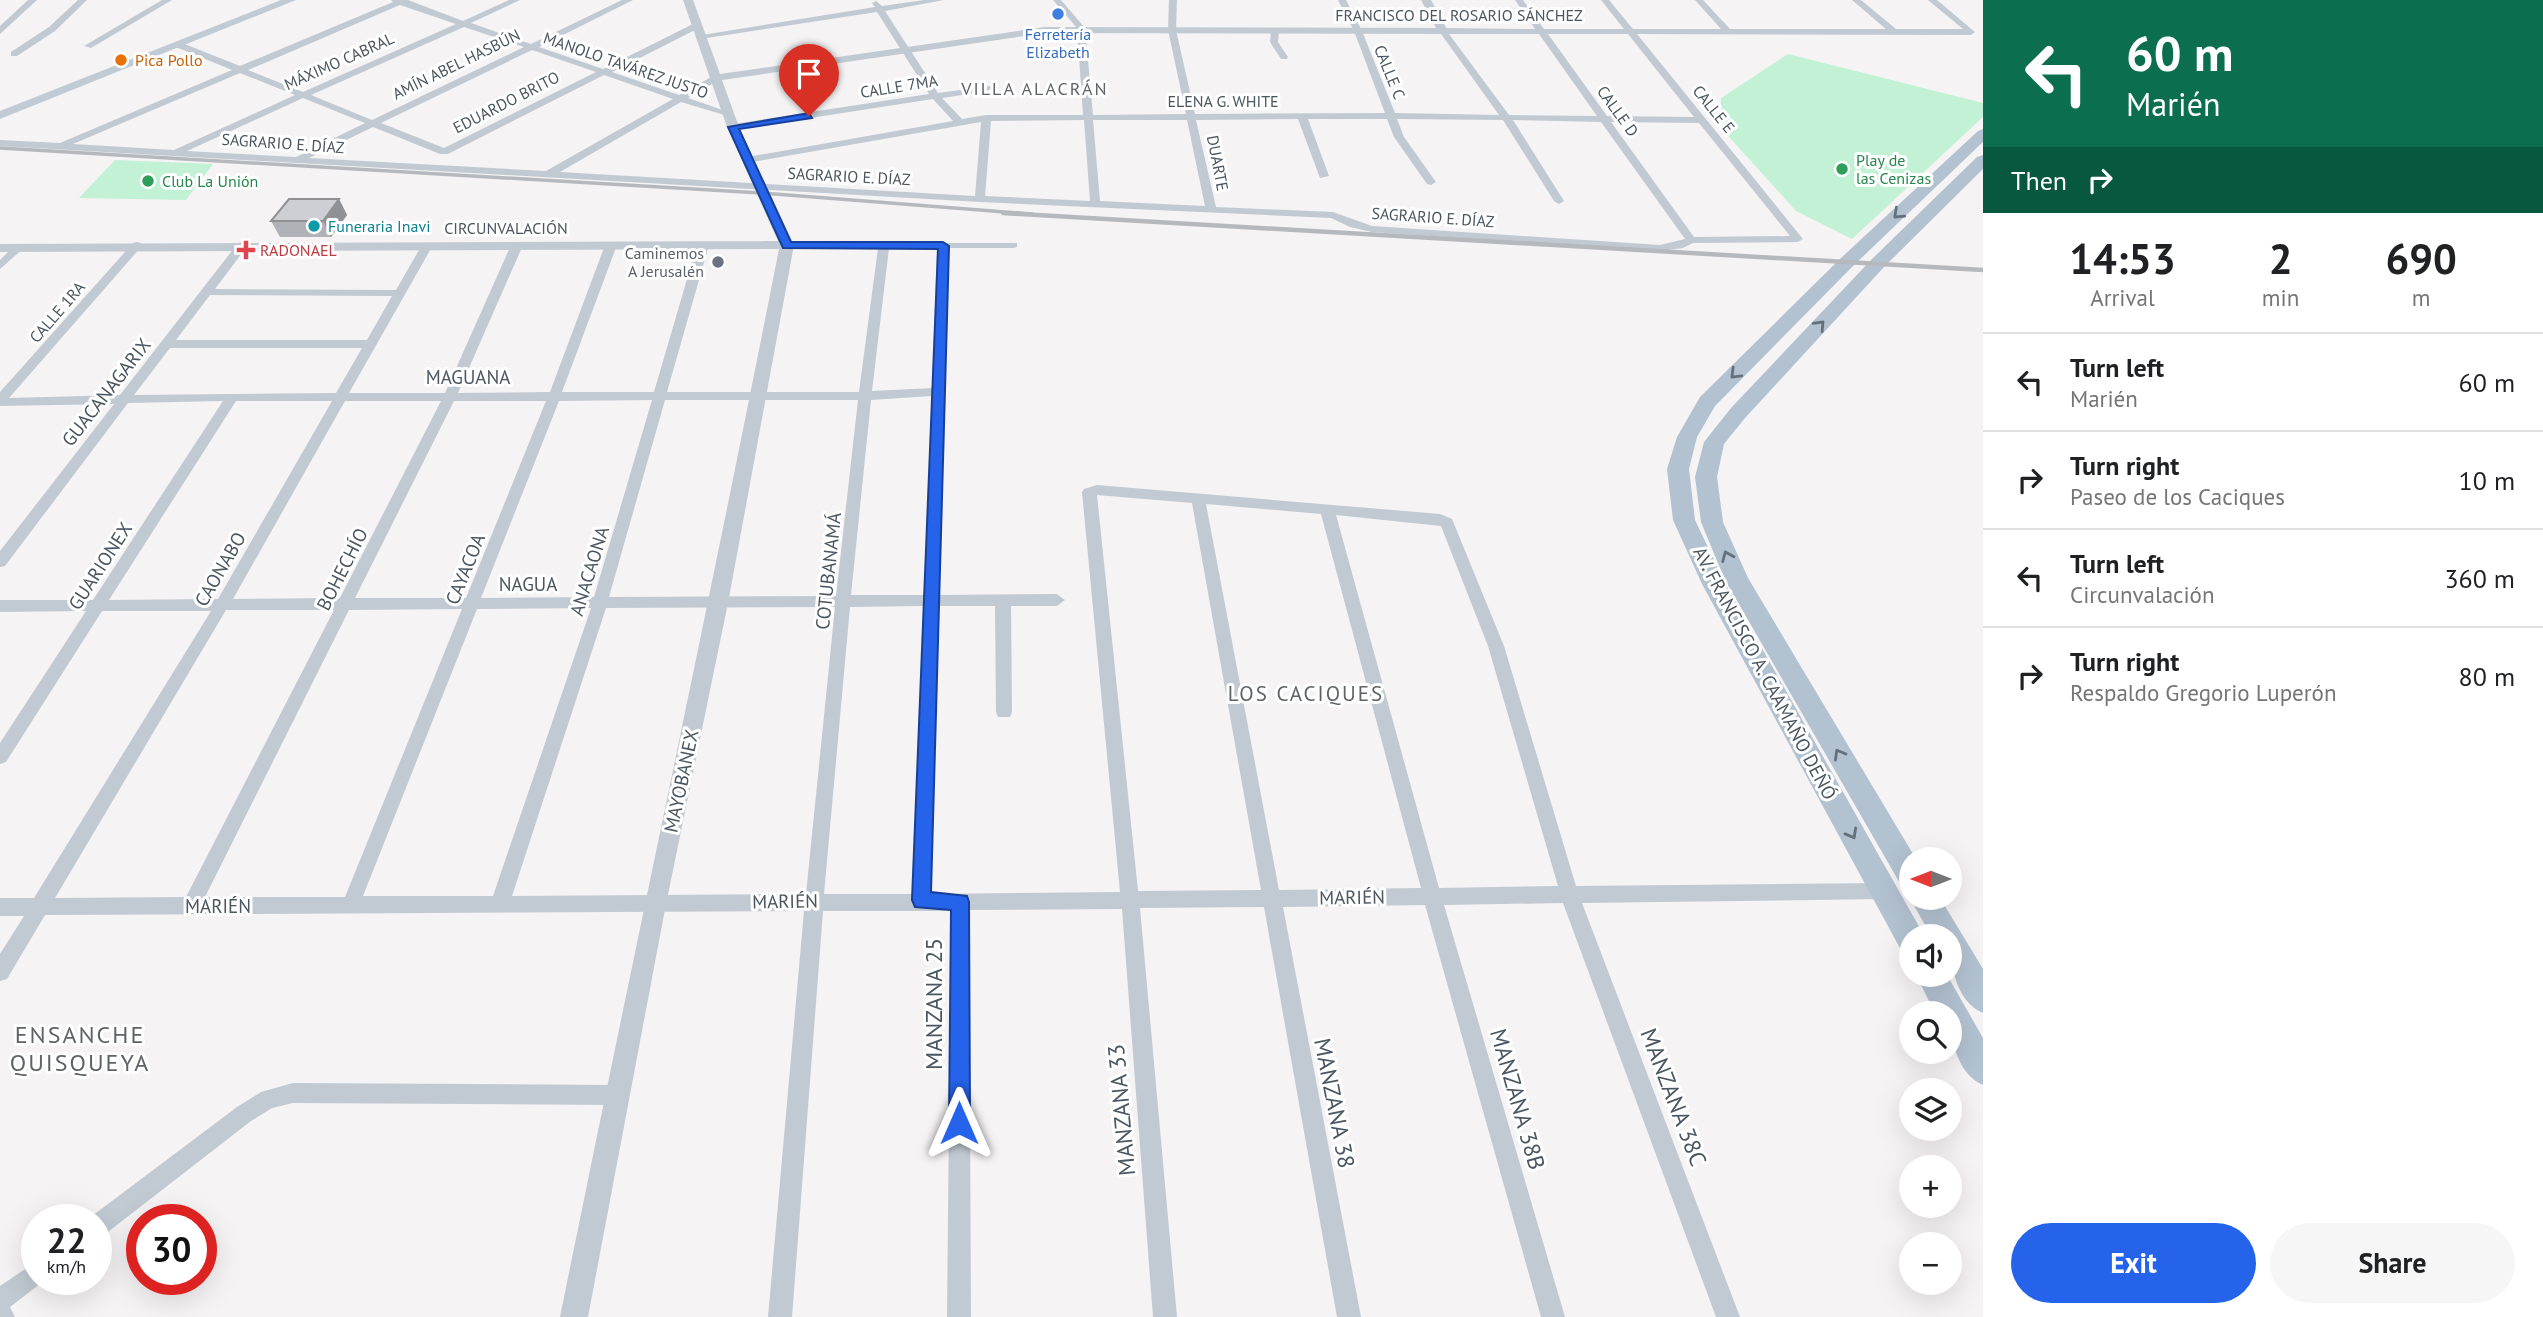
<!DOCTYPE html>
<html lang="en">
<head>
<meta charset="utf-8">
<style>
  body { margin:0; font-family:"PT Sans",sans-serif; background:#f6f6f6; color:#202124; height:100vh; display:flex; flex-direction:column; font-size:26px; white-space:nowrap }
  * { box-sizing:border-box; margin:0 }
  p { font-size:23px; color:#757577 }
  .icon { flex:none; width:38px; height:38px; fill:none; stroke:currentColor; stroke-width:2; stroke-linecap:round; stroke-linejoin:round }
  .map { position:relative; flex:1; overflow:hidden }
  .details { display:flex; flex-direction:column; background:#fff; width:560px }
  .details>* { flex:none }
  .top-card { background:#0b6e4f; color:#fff; overflow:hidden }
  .needle { width:46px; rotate:270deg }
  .tools { position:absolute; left:1899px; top:847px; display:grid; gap:14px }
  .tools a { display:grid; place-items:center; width:63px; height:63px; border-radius:50%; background:#fff; box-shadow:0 7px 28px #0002; font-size:35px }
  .speed { position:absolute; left:21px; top:1204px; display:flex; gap:14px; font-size:35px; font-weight:700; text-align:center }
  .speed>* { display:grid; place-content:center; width:91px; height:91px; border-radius:50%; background:#fff; box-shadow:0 7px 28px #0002; line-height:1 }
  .speed small { font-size:18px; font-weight:400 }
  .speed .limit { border:10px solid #d22; background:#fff; color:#111 }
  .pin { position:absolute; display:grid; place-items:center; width:60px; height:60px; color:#fff; margin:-72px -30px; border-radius:50% 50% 50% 0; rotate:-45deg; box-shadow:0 0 7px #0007 }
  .pin .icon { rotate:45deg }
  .me { position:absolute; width:77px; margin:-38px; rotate:0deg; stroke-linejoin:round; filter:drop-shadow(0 0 5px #0008) }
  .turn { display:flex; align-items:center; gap:24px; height:147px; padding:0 28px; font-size:32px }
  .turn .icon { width:91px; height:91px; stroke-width:2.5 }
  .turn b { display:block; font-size:49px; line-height:60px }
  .then { display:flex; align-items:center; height:66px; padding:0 28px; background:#0003; gap:14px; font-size:26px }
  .eta { display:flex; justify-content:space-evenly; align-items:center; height:119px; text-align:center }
  .eta b { font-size:42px; font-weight:800; line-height:49px }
  .action { display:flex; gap:14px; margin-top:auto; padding:14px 28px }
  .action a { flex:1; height:80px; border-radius:42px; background:#2563eb; color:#fff; font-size:28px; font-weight:800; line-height:80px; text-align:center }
  .action a+a { background:#f6f6f6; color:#202124 }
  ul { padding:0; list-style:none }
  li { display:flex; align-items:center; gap:21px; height:98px; padding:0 28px; border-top:2px solid #e0e0e0 }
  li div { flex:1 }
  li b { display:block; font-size:26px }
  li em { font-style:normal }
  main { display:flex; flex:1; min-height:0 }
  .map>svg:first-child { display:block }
</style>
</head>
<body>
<main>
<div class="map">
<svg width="1983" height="1317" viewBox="0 0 1983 1317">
  <rect width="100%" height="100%" fill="#f5f3f3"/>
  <!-- green -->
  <g fill="#c3f1d5">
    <polygon points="1788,54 1983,103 1983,117 1852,239 1796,211 1720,127 1721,98"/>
    <polygon points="115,160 213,164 186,200 79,198"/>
  </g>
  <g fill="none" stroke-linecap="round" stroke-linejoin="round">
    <!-- minor -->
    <g fill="#c1cad2" fill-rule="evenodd">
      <polygon points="28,0 37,0 0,34 0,26"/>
      <polygon points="78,0 87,0 55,31 17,56 11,56 11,52 49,27"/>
      <polygon points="162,0 172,0 91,48 84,46"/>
      <path d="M391,0H408L463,21L509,0H520L471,23L531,44L622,0H633L539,47L603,69L693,24H699V28L612,72L679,95L713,76H719V80L688,98L731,113V117L681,102L560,172L975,196L981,122L747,163L742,160L747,157L953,121L933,99L733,130L728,127L733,124L929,94L877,12L700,39L696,36L875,7L872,3L876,1L882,6L924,0H944L885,11L938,93L990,86L992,88L987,91L942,98L962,119L986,115H1083L1077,28L1053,0H1061L1085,28L1093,115L1186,114L1168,30L1169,0H1177L1176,30L1195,114L1385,113L1354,31L1338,0H1346L1362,31L1395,113L1499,115L1439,31L1443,28L1535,29L1515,0H1523L1544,29H1624L1601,0H1609L1633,29H1721L1695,0H1703L1730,29H1886L1852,0H1861L1896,29H1963L1928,0H1937L1975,32L1971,35L1637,34L1803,239L1798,242L1693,243L1683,248L1660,251L1372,232L1350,227L1331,218L980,202L0,146V140L60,143L232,70L176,47V43H182L240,66L393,2ZM400,5L456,24L303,92L248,70ZM464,27L524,47L372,120L311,95ZM1449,34H1539L1597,116L1509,115ZM1548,34H1628L1694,117L1607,116ZM532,50L596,72L444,148L381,123ZM240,73L295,95L174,150L73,144ZM604,75L673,99L546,171L309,158L373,127L440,154H448ZM303,98L365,123L296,157L187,151ZM1298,119L1320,178L1329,176L1308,119H1387L1394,137L1427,184L1431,185L1436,182L1404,137L1397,119L1503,120L1554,201L1559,204L1564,201L1513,120L1601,122L1685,239L1660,245L1372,226L1333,212L1216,207L1196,120ZM1084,120L1090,201L985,196L991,121ZM1093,120H1187L1205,206L1100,201ZM1611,122L1699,123L1790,236L1694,237Z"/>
      <polygon points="1275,28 1279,31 1278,42 1288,57 1287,59 1281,59 1270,42 1271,31"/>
      <path d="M137,242L141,243V247L9,398L120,395L238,243L242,242L248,245L215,289L396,290L423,243H431L433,245L349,393H445L511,245L517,242L523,245L458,393L550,392L605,245L611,242L617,245L562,392H654L697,245L703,242L709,245L667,392H859L878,248H787L781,245L783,243H1017V247L1013,248H948L939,595L1057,594L1065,600L1057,606H1011L1012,712L1010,717H998L996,712L995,606H939L931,894L1120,892L1082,492L1084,489L1097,485L1440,514L1452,519L1504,646L1576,886L1884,883L1891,885L1893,891L1891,897L1884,899L1582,903L1740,1317H1716L1563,903L1444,905L1565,1317H1541L1425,905L1283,907L1361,1317H1337L1264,907L1140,908L1177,1317H1153L1122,909L969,910L971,1317H947L951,911H823L792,1317H768L804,911L45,915L7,979L0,981V954L24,916H0V898H34L211,611H102L6,762L0,764V743L86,611L0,612V600H93L223,401L128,403L5,566L0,567V551L114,404L0,406V392L133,243ZM889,248H937L932,388L872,391ZM210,295L392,296L367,340H176ZM170,348H362L336,393L134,395ZM932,396L924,595H851L871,400ZM652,400L594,597L481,598L559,401ZM665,400H858L836,596L609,597ZM236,401H332L218,599L109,600ZM345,401H441L340,598L233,599ZM454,401H546L466,598H355ZM1097,495L1192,503L1261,890L1138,891ZM1206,504L1321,514L1421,888L1279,890ZM1336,515L1441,526L1488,646L1558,886L1439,888ZM924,606L913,894H824L850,607ZM835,607L806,894L512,896L606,608ZM591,608L493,896H363L477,609ZM462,609L345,897H205L349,610ZM226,610H334L186,897L55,898Z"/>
      <polygon points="14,246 24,248 0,269 0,260"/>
      <polygon points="293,1083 618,1085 625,1088 628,1095 625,1102 618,1105 293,1103 272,1108 251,1121 104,1235 96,1238 96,1220 88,1219 237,1107 261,1092"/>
      <polygon points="37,1261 37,1279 45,1280 10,1307 15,1317 0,1317 0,1286"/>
    </g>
    <!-- tertiary -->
    <path fill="#c1cad2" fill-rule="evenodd" d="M683,0H693L720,74L1045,27L1436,28L1421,0H1431L1448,31L1443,34L1045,33L722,80L739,127L794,245L728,603L666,904L588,1317H560C632,961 709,606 779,249L0,252V244L778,241L727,127Z"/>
    <!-- secondary -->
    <polygon fill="#c1cbd6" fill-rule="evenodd" points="281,0 296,0 0,119 0,111"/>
    <!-- primary -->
    <g fill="#b3c2d1" fill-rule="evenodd">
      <polygon points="1983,129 1983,142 1854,265 1715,406 1697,437 1689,469 1695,520 1725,583 1921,930 1924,936 1911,936 1911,954 1901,950 1702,584 1673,520 1667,469 1677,437 1700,397 1842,257 1978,131"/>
      <polygon points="1983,155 1983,169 1884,267 1745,418 1724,444 1717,477 1723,522 1748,578 1916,859 1911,859 1911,889 1901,885 1725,580 1701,522 1695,477 1704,442 1731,408 1872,259 1977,157"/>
      <path d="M1911,895V898H1940L1983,969V1013C1955,1001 1950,963 1950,936H1931L1910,898Z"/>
      <path d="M1916,975H1947L1983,1038V1085C1957,1074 1950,1038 1950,1013H1935Z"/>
    </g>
    <!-- rail-far1 -->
    <polyline stroke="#b5b8bd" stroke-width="3.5" points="0,148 761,193 1032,214"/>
    <!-- rail -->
    <polyline stroke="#b5b8bd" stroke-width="4.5" points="1003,213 1983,270"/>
  </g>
  <!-- wall -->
  <polygon fill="#b0b2b7" points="339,199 347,215 331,237 280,237 271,221"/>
  <!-- shaded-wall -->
  <polygon fill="#909195" points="339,199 347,215 331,237 323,221"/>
  <!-- building -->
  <polygon fill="#cdcfd5" stroke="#909195" stroke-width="2" points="289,199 339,199 323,221 271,221"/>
  <!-- one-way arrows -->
  <defs><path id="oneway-chevron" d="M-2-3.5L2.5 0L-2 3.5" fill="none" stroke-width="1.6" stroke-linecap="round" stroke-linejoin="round" transform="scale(1.75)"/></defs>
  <g stroke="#64717d">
    <use href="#oneway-chevron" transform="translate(1898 214) rotate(137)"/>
    <use href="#oneway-chevron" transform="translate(1820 325) rotate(-47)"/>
    <use href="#oneway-chevron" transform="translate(1735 374) rotate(135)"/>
    <use href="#oneway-chevron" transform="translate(1727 556) rotate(-113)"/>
    <use href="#oneway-chevron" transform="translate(1839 754) rotate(-120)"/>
    <use href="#oneway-chevron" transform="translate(1852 834) rotate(61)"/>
  </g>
  <!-- route -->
  <polygon fill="#2563eb" stroke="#184099" stroke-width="2" points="809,113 812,118 739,129 791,242 943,242 949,246 931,892 967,896 969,902 970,1123 967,1131 959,1134 952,1131 949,1123 951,910 915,907 912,900 938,249 783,248 728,127"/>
  <!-- markers -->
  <circle fill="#3f7fe0" stroke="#fff" stroke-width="2.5" cx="1058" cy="14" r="7"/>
  <circle fill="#e8710a" stroke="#fff" stroke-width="2.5" cx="121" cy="60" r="7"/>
  <g fill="#2e9e5b" stroke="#fff" stroke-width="2.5">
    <circle cx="1842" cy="169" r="7"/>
    <circle cx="148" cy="181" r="7"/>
  </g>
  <circle fill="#0f9aa8" stroke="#fff" stroke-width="2.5" cx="314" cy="226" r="7"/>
  <path fill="#e0444e" stroke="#fff" stroke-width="2.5" d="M242.5 239.5h7v7h7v7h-7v7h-7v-7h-7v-7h7z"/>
  <circle fill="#6b7280" stroke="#fff" stroke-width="2.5" cx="718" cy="262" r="7"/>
  <g text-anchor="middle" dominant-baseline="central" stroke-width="6" stroke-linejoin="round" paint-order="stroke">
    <!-- far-street labels -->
    <g font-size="16" fill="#4a5661" stroke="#fff">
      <text x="1459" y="15">FRANCISCO DEL ROSARIO SÁNCHEZ</text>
      <text transform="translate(339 61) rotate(-24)">MÁXIMO CABRAL</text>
      <text transform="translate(456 64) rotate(-26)">AMÍN ABEL HASBÚN</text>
      <text transform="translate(626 65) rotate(19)">MANOLO TAVÁREZ JUSTO</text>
      <text transform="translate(1390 72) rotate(68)">CALLE C</text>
      <text transform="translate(899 86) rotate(-9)">CALLE 7MA</text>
      <text x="1223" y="101">ELENA G. WHITE</text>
      <text transform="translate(506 102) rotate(-27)">EDUARDO BRITO</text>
      <text transform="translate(1714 109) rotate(51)">CALLE E</text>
      <text transform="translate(1618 111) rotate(54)">CALLE D</text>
      <text transform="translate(283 143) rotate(4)">SAGRARIO E. DÍAZ</text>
      <text transform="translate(1218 163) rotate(79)">DUARTE</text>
      <text transform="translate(849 176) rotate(3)">SAGRARIO E. DÍAZ</text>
      <text transform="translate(1433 217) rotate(4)">SAGRARIO E. DÍAZ</text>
      <text x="506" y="228">CIRCUNVALACIÓN</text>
      <text transform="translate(57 312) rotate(-49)">CALLE 1RA</text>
    </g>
    <!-- far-shop labels -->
    <g font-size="16" fill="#366cbe" stroke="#fff">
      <text x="1058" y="34">Ferretería<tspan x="1058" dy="18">Elizabeth</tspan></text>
    </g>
    <!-- far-food labels -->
    <g font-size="16" fill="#c56008" stroke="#fff" text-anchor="start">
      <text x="135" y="60">Pica Pollo</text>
    </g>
    <!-- far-leisure labels -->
    <g font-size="16" fill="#27864d" stroke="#fff" text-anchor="start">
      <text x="1856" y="160">Play de<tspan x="1856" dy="18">las Cenizas</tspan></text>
      <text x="162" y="181">Club La Unión</text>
    </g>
    <!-- far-culture labels -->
    <g font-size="16" fill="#0d838f" stroke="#fff" text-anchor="start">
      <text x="328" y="226">Funeraria Inavi</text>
    </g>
    <!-- far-health labels -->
    <g font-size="16" fill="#be3a42" stroke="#fff" text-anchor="start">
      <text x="260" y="250">RADONAEL</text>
    </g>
    <!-- far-worship labels -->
    <g font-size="16" fill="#5b616d" stroke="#fff" text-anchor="end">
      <text x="704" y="253">Caminemos<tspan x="704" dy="18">A Jerusalén</tspan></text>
    </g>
    <!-- far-neighbourhood labels -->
    <g font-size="18" letter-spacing="2" fill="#5f6368" stroke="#fff">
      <text x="1035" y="88">VILLA ALACRÁN</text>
    </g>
    <!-- street labels -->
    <g font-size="19" fill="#4a5661" stroke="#fff">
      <text x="468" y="377">MAGUANA</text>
      <text transform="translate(106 392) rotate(-52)">GUACANAGARIX</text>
      <text transform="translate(100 566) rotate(-57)">GUARIONEX</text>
      <text transform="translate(220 569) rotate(-60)">CAONABO</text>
      <text transform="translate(342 569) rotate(-63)">BOHECHÍO</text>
      <text transform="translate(465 569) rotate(-68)">CAYACOA</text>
      <text transform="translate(589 571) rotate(-73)">ANACAONA</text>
      <text transform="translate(828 571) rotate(-84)">COTUBANAMÁ</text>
      <text x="528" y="584">NAGUA</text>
      <text transform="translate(1765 673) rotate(62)">AV. FRANCISCO A. CAAMAÑO DEÑÓ</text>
      <text transform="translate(681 781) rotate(-78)">MAYOBANEX</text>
      <text transform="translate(1352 897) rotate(-1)">MARIÉN</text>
      <text transform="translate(785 901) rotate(-1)">MARIÉN</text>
      <text x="218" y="906">MARIÉN</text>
    </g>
    <!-- neighbourhood labels -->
    <g font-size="21" letter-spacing="2" fill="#5f6368" stroke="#fff">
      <text x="1306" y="693">LOS CACIQUES</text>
    </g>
    <!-- near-street labels -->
    <g font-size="23" fill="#4a5661" stroke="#fff">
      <text transform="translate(933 1004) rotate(-90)">MANZANA 25</text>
      <text transform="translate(1674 1097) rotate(69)">MANZANA 38C</text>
      <text transform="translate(1518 1099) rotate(74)">MANZANA 38B</text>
      <text transform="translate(1335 1103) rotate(79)">MANZANA 38</text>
      <text transform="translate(1121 1110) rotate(-95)">MANZANA 33</text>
    </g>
    <!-- near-neighbourhood labels -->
    <g font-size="24" letter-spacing="2" fill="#5f6368" stroke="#fff">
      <text x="80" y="1034">ENSANCHE<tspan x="80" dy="28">QUISQUEYA</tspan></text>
    </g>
  </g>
</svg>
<div class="tools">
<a><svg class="needle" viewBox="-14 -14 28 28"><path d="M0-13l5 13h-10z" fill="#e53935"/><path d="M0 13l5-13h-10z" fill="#757577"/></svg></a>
<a><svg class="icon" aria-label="sound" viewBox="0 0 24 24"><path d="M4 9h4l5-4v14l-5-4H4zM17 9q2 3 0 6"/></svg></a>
<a><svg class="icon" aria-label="search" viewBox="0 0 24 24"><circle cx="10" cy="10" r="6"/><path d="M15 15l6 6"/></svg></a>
<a><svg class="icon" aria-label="layers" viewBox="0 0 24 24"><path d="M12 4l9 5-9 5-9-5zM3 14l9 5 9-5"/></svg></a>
<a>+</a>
<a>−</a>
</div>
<div class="speed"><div>22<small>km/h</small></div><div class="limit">30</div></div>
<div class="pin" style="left:809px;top:116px;background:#d93025"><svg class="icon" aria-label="arrive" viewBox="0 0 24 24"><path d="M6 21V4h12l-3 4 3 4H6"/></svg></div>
<svg class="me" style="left:959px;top:1123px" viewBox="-20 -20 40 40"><path d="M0-17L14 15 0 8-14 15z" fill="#2563eb" stroke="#fff" stroke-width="4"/></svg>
</div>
<section class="details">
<div class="top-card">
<div class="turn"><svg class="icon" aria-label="left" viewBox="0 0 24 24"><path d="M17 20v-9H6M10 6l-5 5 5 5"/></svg><div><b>60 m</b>Marién</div></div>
<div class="then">Then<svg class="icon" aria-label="right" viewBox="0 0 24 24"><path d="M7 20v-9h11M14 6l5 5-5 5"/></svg></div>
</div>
<div class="eta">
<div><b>14:53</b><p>Arrival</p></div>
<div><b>2</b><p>min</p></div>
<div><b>690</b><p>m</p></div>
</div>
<ul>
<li><svg class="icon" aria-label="left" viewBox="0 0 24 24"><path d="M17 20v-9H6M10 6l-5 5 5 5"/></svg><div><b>Turn left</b><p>Marién</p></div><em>60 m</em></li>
<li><svg class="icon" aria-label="right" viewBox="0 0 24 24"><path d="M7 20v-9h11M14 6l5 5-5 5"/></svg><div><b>Turn right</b><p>Paseo de los Caciques</p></div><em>10 m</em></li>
<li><svg class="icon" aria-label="left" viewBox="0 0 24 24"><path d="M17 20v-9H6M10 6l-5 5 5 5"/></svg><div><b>Turn left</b><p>Circunvalación</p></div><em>360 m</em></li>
<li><svg class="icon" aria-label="right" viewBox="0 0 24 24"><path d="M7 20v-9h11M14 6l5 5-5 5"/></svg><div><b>Turn right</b><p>Respaldo Gregorio Luperón</p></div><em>80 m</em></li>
</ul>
<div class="action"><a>Exit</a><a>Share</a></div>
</section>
</main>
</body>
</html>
